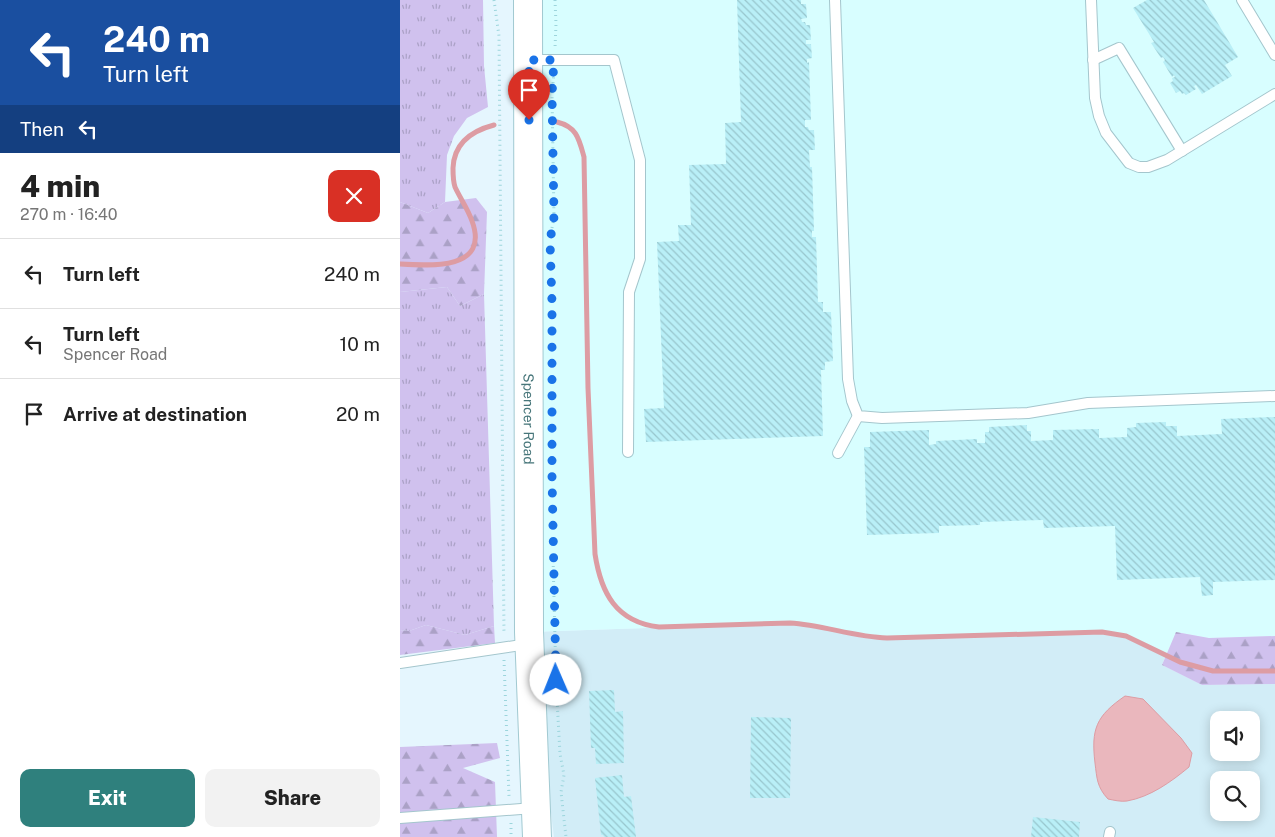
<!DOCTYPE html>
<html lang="en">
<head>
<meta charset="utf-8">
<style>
  body { margin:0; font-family:"Public Sans",sans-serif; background:#f2f2f2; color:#222; height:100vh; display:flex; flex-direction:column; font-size:19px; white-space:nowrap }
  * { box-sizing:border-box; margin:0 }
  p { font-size:16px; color:#767676 }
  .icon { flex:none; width:28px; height:28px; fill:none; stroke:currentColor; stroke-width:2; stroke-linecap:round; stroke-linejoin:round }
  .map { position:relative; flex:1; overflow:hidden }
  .panel { display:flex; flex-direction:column; background:#fff; width:400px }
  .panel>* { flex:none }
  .top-card { background:#1a4fa0; color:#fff; overflow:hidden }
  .fabs { position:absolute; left:810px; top:711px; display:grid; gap:10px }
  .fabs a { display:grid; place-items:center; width:50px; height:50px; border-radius:10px; background:#fff; box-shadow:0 2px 12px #0003; font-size:25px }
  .pin { position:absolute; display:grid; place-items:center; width:42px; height:42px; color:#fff; margin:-51px -21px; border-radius:50% 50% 50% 0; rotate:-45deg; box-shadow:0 0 5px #0007 }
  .pin .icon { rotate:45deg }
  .me { position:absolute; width:55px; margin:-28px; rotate:359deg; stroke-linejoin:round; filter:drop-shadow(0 0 4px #0008) }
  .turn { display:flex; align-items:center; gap:18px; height:105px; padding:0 20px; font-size:22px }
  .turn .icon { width:65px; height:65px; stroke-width:2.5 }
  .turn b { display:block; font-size:35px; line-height:42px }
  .then { display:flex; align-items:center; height:48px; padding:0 20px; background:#0003; gap:10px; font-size:19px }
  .round { display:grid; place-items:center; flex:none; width:52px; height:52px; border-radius:10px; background:#f2f2f2 }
  .summary { display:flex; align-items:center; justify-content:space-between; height:85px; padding:0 20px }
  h1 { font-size:30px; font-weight:800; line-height:38px }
  .action { display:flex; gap:10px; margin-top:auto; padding:10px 20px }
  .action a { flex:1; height:58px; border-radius:10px; background:#2f807d; color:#fff; font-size:20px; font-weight:800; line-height:58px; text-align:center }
  .action a+a { background:#f2f2f2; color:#222 }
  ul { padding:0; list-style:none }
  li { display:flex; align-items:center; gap:15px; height:70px; padding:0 20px; border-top:1px solid #e0e0e0 }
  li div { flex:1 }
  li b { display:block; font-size:19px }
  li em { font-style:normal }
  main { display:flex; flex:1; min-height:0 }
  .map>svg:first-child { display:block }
</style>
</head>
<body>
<main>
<section class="panel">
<div class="top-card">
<div class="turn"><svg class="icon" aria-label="left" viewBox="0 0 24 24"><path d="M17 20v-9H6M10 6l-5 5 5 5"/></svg><div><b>240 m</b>Turn left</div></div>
<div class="then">Then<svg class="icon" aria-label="left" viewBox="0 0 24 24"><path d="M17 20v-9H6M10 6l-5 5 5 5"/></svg></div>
</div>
<div class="summary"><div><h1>4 min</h1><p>270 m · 16:40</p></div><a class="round" style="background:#d93025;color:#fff"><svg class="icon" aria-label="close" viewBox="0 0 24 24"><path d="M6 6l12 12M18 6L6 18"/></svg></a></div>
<ul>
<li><svg class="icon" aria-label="left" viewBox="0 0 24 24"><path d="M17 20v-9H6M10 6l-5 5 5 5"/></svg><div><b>Turn left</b></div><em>240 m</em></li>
<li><svg class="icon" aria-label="left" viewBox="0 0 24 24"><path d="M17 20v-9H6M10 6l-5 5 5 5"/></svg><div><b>Turn left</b><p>Spencer Road</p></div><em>10 m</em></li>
<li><svg class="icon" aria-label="arrive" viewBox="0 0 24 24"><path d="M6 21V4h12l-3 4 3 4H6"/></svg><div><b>Arrive at destination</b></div><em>20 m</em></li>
</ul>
<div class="action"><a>Exit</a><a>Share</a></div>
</section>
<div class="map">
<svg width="875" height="837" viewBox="0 0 875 837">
  <defs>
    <pattern id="grass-tufts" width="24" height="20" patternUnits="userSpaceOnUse" patternTransform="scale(1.25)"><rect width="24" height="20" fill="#d0c1ee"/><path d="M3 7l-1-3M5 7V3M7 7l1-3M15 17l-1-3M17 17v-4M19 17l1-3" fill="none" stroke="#aba1c6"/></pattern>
    <pattern id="forest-firs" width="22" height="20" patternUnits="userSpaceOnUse" patternTransform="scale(1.25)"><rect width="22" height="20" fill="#d0c1ee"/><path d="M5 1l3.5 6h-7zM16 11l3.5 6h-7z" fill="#aba1c6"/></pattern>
    <pattern id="building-back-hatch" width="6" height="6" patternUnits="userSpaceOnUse" patternTransform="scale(1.25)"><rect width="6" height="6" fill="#b9eff7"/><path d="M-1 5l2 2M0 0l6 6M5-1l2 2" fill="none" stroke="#98c6cd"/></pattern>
  </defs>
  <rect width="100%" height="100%" fill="#e5f6fe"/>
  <!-- residential -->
  <path fill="#d2edf7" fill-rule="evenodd" d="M390,623L714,633L726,636L766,655L762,665L802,685L875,684V837H154L129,632ZM819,720H851V752H819ZM819,780H851V812H819Z"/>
  <!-- commercial -->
  <polygon fill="#d8feff" points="128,0 875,0 875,636 809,638 776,632 766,655 726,636 702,632 487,638 461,636 404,623 390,623 129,632"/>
  <!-- grass -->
  <g fill="url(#grass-tufts)">
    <polygon points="0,0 83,0 84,66 88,107 67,118 54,136 47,155 45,202 28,213 0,202"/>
    <polygon points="47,287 60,306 84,294 94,626 65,635 26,625 9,631 0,630 0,292"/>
  </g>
  <!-- forest -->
  <g fill="url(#forest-firs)">
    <polygon points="76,198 87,212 84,294 60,306 47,287 0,292 0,202 28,213 45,202"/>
    <polygon points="26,625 65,635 94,626 95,643 0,655 0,630 9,631"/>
    <polygon points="776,632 809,638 875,636 875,684 802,685 762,665"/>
    <polygon points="97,743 100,758 63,768 95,782 97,837 0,837 0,747"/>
  </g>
  <!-- water -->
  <path fill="#eab7bd" stroke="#dd9ca3" d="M725,696L743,699L781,738L792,753L789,767C771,782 750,797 727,801C721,802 713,800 708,799C697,787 697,779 695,763C691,729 696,716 725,696Z"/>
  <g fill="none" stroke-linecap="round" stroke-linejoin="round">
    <!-- stream -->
    <g stroke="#dd9ca3" stroke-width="5">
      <path d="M157,122C177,127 179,139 184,157L188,388L195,554C201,593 216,622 259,627L390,623C423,625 454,637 487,638L702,632L726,636L780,662L813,671H875"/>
      <path d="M0,264C31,266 90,270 72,221C68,209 60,198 55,187C53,181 53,174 53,168C54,143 71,131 94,125"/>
    </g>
  </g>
  <!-- building -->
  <g fill="url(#building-back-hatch)">
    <polygon points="337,0 401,0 401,4 406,4 407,18 401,19 402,22 405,22 406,25 410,25 411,40 406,40 406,44 411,44 412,58 407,59 407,63 409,62 411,120 405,120 405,127 408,127 409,130 414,130 415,150 409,150 410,167 412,167 414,231 412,231 412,237 416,237 418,302 423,302 423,312 431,312 433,361 425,362 425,370 421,370 423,436 246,442 244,409 264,408 257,242 279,241 278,225 291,225 289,165 326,164 325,123 341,122"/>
    <polygon points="747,0 804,0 838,57 825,65 832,76 802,94 796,85 794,86 796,89 786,95 784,93 782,94 780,91 776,93 770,83 773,81 772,78 775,77 774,75 772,77 763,62 765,60 763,57 761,58 751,43 754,42 733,8"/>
    <polygon points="875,417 875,580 813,582 813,595 802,596 800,577 717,580 715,526 644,528 643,520 580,522 580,525 539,526 539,533 467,535 464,447 470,447 470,432 529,430 529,445 536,444 536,441 577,439 577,443 585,443 585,432 589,432 589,427 627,425 627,431 631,431 631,441 653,440 653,430 699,429 699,438 727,437 727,428 736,427 736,423 766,422 766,426 777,426 777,436 822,434 821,419"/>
    <polygon points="214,690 215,712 223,711 224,763 196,764 195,748 191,748 189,691"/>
    <polygon points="351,717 391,718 390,798 350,798"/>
    <polygon points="222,775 224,797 231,796 236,837 204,837 203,835 201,835 195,778"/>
    <polygon points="633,817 680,822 679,837 631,837"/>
  </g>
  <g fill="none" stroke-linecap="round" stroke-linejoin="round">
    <!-- lane casing -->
    <g stroke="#a4c6cd" stroke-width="12">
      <g id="lane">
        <polyline points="435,0 448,379 452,401 458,416 482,418 628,413 688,403 875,396"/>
        <polyline points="691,0 695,98 699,116 706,133 729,163 739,167 748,167 767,160 875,94"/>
        <polyline points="842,0 875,55"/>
        <polyline points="130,60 214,60 240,160 240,259 229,292 228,452"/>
        <polyline points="693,60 719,48 782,151"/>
        <polyline points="438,453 458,416"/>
        <polyline points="0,663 128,644"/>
        <polyline points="0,818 134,808"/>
        <polyline points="709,837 710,832"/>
      </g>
    </g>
    <!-- secondary casing -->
    <g stroke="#a1c9d1" stroke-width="30">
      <g id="secondary">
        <path id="s1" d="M128,0L129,632L137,837"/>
      </g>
    </g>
    <!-- path -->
    <g stroke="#9cd5dc" stroke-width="3" stroke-dasharray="1 4" stroke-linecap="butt">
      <polyline points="94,0 99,36 104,634"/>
      <polyline points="155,0 156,24 155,48"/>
      <polyline points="152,228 154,217 152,95 154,72"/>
      <polyline points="153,556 156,681 160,754 164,775 161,792 166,837"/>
      <polyline points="104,660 109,796"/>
      <polyline points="111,823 111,837"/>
    </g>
    <!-- lane -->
    <use href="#lane" stroke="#fff" stroke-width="10"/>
    <!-- secondary -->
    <use href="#secondary" stroke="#fff" stroke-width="28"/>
  </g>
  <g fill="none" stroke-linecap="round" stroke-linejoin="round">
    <!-- route -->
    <polyline stroke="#1a73e8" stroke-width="9" stroke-dasharray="0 16.2" points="129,120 129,60 154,60 152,95 154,217 150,241 152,303 152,476 156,680"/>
  </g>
  <g text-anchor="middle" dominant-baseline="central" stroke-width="5" stroke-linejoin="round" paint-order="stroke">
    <!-- street labels -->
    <g font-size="14" fill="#47767a" stroke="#edf9ff">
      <text stroke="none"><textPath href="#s1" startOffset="419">Spencer Road</textPath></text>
    </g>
  </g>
</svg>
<div class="fabs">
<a><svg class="icon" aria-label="sound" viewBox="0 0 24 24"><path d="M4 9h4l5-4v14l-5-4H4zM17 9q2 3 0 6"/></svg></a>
<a><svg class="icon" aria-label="search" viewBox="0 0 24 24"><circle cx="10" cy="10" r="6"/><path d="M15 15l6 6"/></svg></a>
</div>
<div class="pin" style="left:129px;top:120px;background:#d93025"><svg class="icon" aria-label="arrive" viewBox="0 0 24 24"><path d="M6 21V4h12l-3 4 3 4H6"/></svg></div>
<svg class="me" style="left:156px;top:680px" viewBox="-20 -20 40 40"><circle r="19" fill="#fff"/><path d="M0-13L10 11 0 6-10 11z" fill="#1a73e8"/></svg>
</div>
</main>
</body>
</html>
